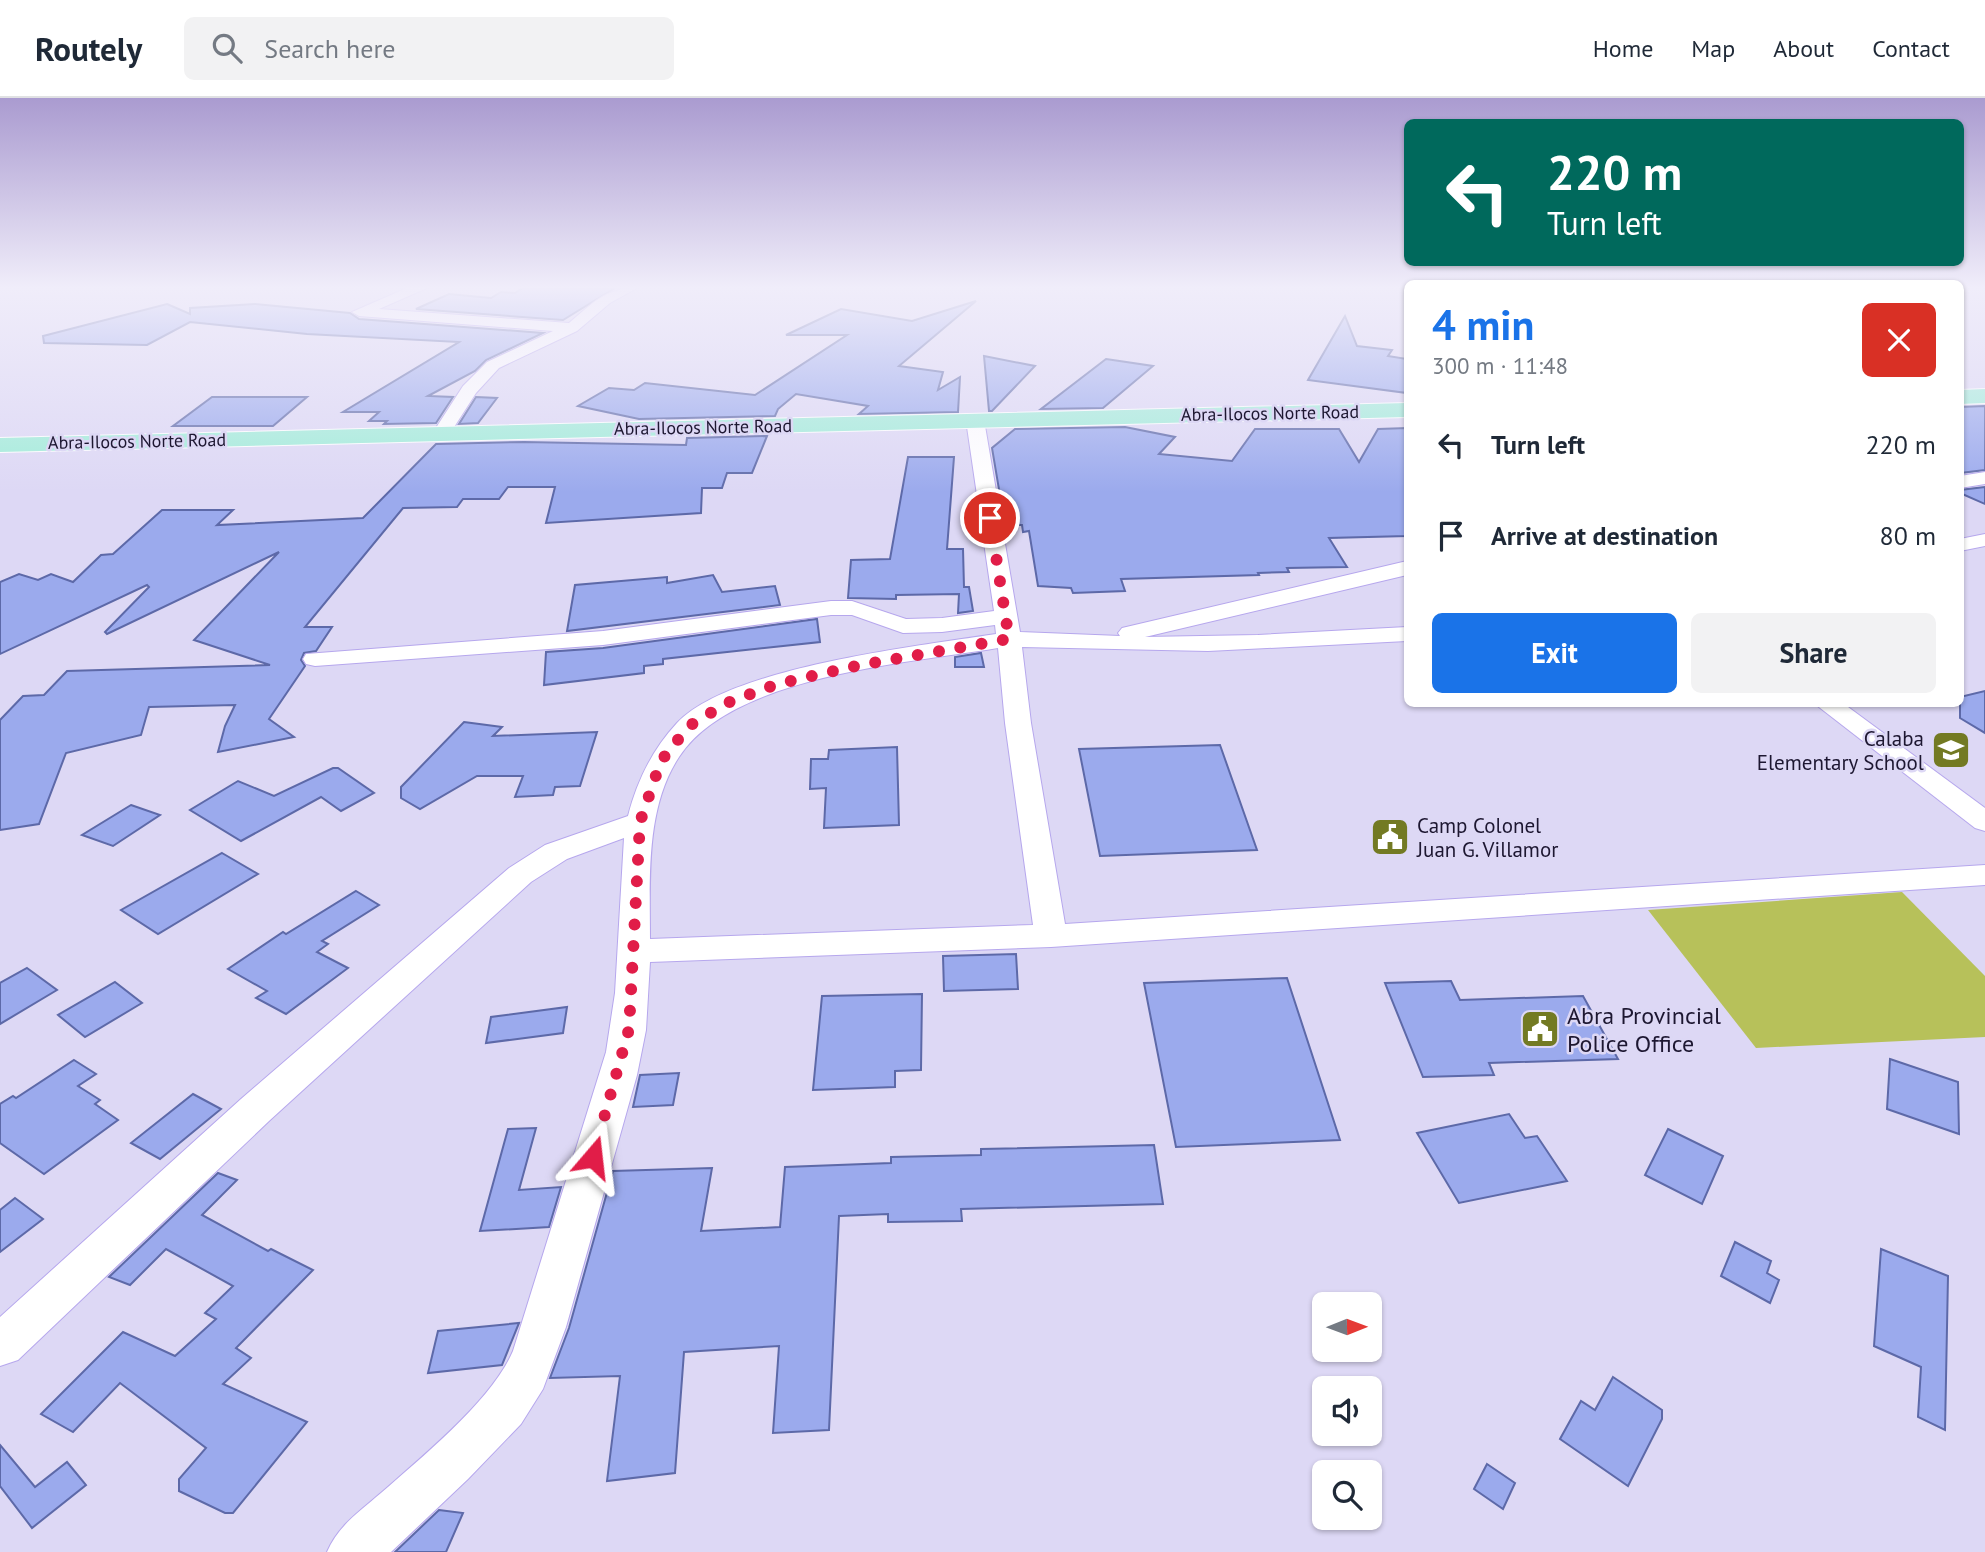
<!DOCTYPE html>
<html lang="en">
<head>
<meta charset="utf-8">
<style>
  body { margin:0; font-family:"PT Sans",sans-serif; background:#f2f2f3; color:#1f2937; height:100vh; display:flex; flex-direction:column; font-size:26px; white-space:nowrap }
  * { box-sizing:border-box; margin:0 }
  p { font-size:23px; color:#747a83 }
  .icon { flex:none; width:38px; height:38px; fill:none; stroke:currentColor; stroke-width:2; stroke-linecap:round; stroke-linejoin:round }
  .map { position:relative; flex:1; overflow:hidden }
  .side { position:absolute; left:1404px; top:182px; width:560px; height:427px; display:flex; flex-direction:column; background:#fff; border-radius:10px; box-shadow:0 2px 5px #0004 }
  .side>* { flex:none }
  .top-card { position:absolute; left:1404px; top:21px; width:560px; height:147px; border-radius:10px; box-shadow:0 2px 5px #0004; background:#00695c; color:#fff; overflow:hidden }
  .needle { width:46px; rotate:89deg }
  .controls { position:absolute; left:1312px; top:1194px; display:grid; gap:14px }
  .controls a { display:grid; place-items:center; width:70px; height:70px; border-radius:10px; background:#fff; box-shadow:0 2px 5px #0004; font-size:35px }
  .pin { position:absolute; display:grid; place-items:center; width:60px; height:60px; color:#fff; margin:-30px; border:4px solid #fff; border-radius:50%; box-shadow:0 2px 7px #0007 }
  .me { position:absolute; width:77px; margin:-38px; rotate:17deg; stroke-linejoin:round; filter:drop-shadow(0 0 5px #0008) }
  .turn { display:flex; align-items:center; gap:24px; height:147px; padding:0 28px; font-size:32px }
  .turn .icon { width:91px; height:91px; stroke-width:2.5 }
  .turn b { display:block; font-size:49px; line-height:60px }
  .round { display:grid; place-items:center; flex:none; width:74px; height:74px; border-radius:10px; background:#f2f2f3 }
  .overview { display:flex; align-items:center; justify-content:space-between; height:119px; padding:0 28px }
  h1 { font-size:42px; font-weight:700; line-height:52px; color:#1a73e8 }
  .primary-button { display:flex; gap:14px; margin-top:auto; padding:14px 28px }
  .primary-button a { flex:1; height:80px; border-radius:10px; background:#1a73e8; color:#fff; font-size:28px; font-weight:700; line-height:80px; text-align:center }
  .primary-button a+a { background:#f2f2f3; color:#1f2937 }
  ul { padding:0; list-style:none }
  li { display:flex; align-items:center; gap:21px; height:91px; padding:0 28px }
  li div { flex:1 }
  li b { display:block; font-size:26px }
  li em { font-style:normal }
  header { display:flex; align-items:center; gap:42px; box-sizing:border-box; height:98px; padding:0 35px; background:#fff; border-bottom:2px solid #e0e1e3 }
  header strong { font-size:33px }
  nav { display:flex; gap:38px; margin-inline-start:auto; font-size:24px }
  .search { width:490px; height:63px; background:#f2f2f3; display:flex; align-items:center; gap:18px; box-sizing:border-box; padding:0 24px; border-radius:10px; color:#747a83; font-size:26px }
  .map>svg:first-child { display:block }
</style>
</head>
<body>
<header>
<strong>Routely</strong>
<div class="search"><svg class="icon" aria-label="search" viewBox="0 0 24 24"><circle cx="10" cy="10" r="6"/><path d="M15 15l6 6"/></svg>Search here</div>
<nav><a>Home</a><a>Map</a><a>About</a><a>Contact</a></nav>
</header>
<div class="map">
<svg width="1985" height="1454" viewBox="0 0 1985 1454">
  <rect width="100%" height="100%" fill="#ddd8f5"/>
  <!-- green -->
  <polygon fill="#b7c15a" points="1902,794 1985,878 1985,939 1756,950 1648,812"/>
  <!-- building -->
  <g fill="#9baaed" stroke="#5d69a8" stroke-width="2">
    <polygon points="523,190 615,190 563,222 416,211 449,196 491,200 501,194 515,195"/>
    <polygon points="976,203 899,268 943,274 938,292 960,279 958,314 859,316 868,308 796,296 778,311 775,318 639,321 578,308 609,290 634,292 645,285 755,297 847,237 786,237 841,211 912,223"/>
    <polygon points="167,206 190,216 190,210 255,206 350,215 359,221 543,235 486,262 475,273 428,298 453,299 436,325 384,326 387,323 369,323 379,314 343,314 459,244 307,236 190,224 147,247 44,245 43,238"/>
    <polygon points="1345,218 1357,248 1392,252 1388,258 1407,261 1407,295 1308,282"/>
    <polygon points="984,258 1035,268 992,313 989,313"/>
    <polygon points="1106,261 1153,268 1103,310 1041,311"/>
    <polygon points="212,299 307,299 273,328 173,328"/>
    <polygon points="476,299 497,300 478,325 459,326"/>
    <polygon points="1985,308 1985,372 1960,375 1960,309"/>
    <polygon points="1125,329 1175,339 1159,356 1232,363 1255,331 1339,331 1359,364 1378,331 1407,330 1407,438 1329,440 1347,469 1287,470 1289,474 1258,475 1259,477 1121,481 1125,493 1073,495 1071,490 1038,488 1029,433 1023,434 1022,427 1005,427 992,350 1015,331"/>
    <polygon points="767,338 752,375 727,375 722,390 702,390 701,415 546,425 555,389 508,389 499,401 463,401 457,409 403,410 305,529 332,529 316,553 304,555 301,562 305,568 269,621 294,639 218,654 225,628 235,607 149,609 141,637 66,655 39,726 0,732 0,622 23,598 44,597 67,573 270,567 194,542 279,454 107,536 105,534 149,489 147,487 0,556 0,484 19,476 38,482 51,476 73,484 101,457 113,456 162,412 233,412 217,427 363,420 436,346 524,344 686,347 687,340"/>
    <polygon points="908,359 954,359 947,451 963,451 964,489 969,489 973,513 958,515 959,496 896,497 896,501 848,500 851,462 890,461"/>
    <polygon points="1985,389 1985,406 1960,395 1960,392"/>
    <polygon points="713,477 722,494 775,488 780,507 567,533 575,487 667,479 667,485"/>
    <polygon points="817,521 820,544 663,561 663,566 644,568 644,575 544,587 546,554 603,550"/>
    <polygon points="981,555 984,569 955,569 955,559"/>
    <polygon points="1985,593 1985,635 1960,620 1960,599"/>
    <polygon points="464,624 502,629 493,638 597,634 580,688 555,689 553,697 515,699 523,678 477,678 420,711 401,700 401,689"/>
    <polygon points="1220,647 1257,752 1100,758 1079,651"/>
    <polygon points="897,649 899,727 824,730 826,690 810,691 811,661 828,661 829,652"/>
    <polygon points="333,670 338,670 374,695 341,713 321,699 241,743 190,712 238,683 274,698"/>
    <polygon points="131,707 160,717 113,748 82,737"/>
    <polygon points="222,755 258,776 158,836 121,812"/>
    <polygon points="356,793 379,807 322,843 328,846 317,854 348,870 286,916 256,900 267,893 228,871 283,834 286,836"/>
    <polygon points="1016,856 1018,891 944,893 943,858"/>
    <polygon points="27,870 57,892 0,926 0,885"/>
    <polygon points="1287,880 1340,1042 1176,1049 1144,885"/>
    <polygon points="1451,883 1460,902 1583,898 1618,961 1489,965 1494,977 1423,979 1385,885"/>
    <polygon points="115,884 142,905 85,939 58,917"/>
    <polygon points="922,896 921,972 895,973 895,989 813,992 822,898"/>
    <polygon points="567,909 563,935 486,945 491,919"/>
    <polygon points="1890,961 1958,984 1959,1036 1887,1011"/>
    <polygon points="74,962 96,976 78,988 100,1002 95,1006 118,1022 44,1076 0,1045 0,1006 13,998 16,1000"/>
    <polygon points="679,975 673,1007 633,1009 640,977"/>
    <polygon points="193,996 221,1011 160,1061 131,1045"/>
    <polygon points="1509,1016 1525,1040 1537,1038 1567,1083 1459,1105 1417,1035"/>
    <polygon points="536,1030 519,1092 561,1089 549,1129 480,1133 508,1031"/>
    <polygon points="1668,1031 1723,1058 1702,1106 1645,1077"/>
    <polygon points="1154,1047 1163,1106 961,1111 962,1123 888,1124 888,1116 839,1118 829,1332 773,1335 779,1248 684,1254 675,1375 607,1383 620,1278 550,1280 569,1230 613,1073 712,1070 701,1133 780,1129 785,1069 891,1065 891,1059 981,1057 981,1051"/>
    <polygon points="218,1075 237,1082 202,1117 268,1153 271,1151 313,1172 236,1250 251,1260 223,1286 307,1324 233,1415 225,1415 179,1393 179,1381 206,1350 120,1285 73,1334 41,1316 123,1234 175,1258 216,1221 205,1215 233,1188 166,1151 130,1187 109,1179"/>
    <polygon points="15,1100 43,1121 0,1154 0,1112"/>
    <polygon points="1735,1144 1771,1163 1767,1175 1779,1182 1770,1205 1721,1178"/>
    <polygon points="1881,1151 1948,1178 1945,1332 1918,1319 1921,1269 1874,1248"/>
    <polygon points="519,1225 502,1267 428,1275 438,1233"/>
    <polygon points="1613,1279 1662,1312 1662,1321 1628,1388 1560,1341 1581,1303 1595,1312"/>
    <polygon points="0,1347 35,1389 67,1364 86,1387 32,1430 0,1388"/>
    <polygon points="1487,1366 1515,1385 1503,1411 1474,1391"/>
    <polygon points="439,1412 463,1415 446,1454 395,1454"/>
  </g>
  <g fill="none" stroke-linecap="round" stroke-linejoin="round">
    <!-- street casing -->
    <g stroke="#b6a7ed" stroke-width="2">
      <g id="street">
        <path d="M407,190H427L379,211L569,225C592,206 605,190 637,190L610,205L577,233L499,270L476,295L447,340L441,341L432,336L463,288L487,264L553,233L359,218L352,214Z"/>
        <path d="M975,317L984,322L1020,534L1120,538L1118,535L1122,530L1407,463V477L1145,539L1258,537L1407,529V543L1208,553L1022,549L1031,625L1065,826L1985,767V787L1051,849L650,864L646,932L637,977L566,1229L543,1291L521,1326L468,1381L391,1454H327C338,1428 360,1413 381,1395C422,1359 492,1302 513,1253L606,954L615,895L624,740L567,761L531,784L269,1023L18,1262L0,1268V1219L241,1001L509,770L545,747L628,718C637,683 652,652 677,625C730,569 919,548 996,536L995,527L942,534L903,535L852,517H831L603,547L315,568L306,566L303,561L306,556L603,533L831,503H852L906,521L942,520L994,513L966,322ZM998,550L1005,625L1033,827L650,841C650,783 645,710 679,659C731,578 908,565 998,550Z"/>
        <polygon points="1985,374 1985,386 1960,390 1960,378"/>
        <polygon points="1985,436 1985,448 1960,453 1960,441"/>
        <polygon points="1815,606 1844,606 1985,710 1985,733 1975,730"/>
      </g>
    </g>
    <!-- primary casing -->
    <g stroke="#fff" stroke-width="2">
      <g id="primary">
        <polygon points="1985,291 1985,305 1960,306 1960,292"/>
        <polygon points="1407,305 1407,319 0,354 0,340"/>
      </g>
    </g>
    <!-- street -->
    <use href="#street" fill="#fff" fill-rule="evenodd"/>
    <!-- primary -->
    <use href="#primary" fill="#a1ecd9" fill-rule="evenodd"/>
  </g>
  <!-- sky -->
  <linearGradient id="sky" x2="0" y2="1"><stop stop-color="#aa9bd0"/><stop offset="0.48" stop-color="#f0edfa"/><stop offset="1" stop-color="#f0edfa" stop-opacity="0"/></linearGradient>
  <rect width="1985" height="394" fill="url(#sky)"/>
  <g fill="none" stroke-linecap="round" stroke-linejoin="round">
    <!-- route -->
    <polyline stroke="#e11d48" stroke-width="12" stroke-dasharray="0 21.6" points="593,1059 629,931 640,724 661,663 689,628 727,605 777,586 861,567 1009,541 990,420"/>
  </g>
  <!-- icons -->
  <defs>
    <g id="school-square" transform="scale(2.0125)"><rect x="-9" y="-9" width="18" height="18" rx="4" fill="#737a23" stroke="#ddd8f5"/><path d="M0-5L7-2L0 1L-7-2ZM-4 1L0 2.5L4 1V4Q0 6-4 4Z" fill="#fff"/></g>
    <g id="civic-square" transform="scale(2.0125)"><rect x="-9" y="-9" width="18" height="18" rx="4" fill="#737a23" stroke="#ddd8f5"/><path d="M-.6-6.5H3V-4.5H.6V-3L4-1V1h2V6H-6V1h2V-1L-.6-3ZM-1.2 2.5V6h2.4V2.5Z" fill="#fff"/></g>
  </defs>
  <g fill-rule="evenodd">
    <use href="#school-square" x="1951" y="652"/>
    <use href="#civic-square" x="1390" y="739"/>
    <use href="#civic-square" x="1540" y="931"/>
  </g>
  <g text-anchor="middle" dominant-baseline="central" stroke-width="5" stroke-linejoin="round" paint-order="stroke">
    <!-- far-street labels -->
    <g font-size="18" fill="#1d1731" stroke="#ddd8f5">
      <text transform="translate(1270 315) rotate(-1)">Abra-Ilocos Norte Road</text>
      <text transform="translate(703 329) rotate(-1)">Abra-Ilocos Norte Road</text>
      <text transform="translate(137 343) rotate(-1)">Abra-Ilocos Norte Road</text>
    </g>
    <!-- poi labels -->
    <g font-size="21" fill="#1d1731" stroke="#ddd8f5" text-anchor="end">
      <text x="1924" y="640">Calaba<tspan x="1924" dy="24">Elementary School</tspan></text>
      <text x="1417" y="727" text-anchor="start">Camp Colonel<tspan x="1417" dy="24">Juan G. Villamor</tspan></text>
    </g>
    <!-- near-poi labels -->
    <g font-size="24" fill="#1d1731" stroke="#ddd8f5" text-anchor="start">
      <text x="1567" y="917">Abra Provincial<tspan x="1567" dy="28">Police Office</tspan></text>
    </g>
  </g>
</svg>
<div class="controls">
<a><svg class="needle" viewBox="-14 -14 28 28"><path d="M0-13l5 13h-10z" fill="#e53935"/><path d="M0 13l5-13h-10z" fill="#747a83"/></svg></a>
<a><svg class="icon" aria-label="sound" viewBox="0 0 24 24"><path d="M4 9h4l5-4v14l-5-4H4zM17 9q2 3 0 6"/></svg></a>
<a><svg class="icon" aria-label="search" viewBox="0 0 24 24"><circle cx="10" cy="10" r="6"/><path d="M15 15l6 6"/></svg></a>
</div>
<div class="pin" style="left:990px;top:420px;background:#d93025"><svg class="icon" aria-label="arrive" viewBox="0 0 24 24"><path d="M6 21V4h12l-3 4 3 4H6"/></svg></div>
<svg class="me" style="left:593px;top:1059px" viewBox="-20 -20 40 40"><path d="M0-17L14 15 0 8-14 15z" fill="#e11d48" stroke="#fff" stroke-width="4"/></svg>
<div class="top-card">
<div class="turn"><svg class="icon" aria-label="left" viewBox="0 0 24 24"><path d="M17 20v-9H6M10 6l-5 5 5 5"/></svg><div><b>220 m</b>Turn left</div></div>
</div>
<section class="side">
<div class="overview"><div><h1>4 min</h1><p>300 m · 11:48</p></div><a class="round" style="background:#d93025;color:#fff"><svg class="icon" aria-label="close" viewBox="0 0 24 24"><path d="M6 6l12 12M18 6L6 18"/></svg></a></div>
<ul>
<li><svg class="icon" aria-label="left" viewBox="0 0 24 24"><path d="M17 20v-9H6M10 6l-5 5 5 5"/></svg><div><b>Turn left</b></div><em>220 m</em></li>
<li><svg class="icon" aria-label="arrive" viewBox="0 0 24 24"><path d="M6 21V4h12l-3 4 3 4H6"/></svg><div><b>Arrive at destination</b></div><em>80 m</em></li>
</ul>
<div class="primary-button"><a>Exit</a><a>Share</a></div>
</section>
</div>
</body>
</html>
